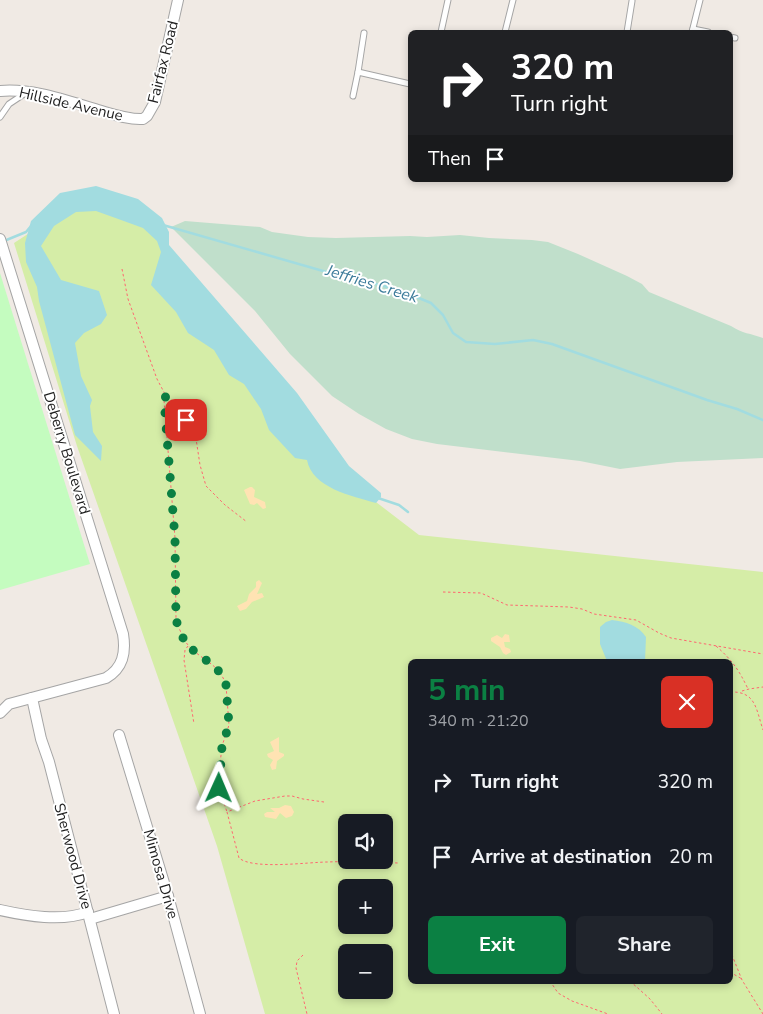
<!DOCTYPE html>
<html lang="en">
<head>
<meta charset="utf-8">
<style>
  body { margin:0; font-family:"Nunito Sans",sans-serif; background:#20242c; color:#f1f3f6; height:100vh; display:flex; flex-direction:column; font-size:19px; white-space:nowrap }
  * { box-sizing:border-box; margin:0 }
  p { font-size:16px; color:#9ea1a6 }
  .icon { flex:none; width:28px; height:28px; fill:none; stroke:currentColor; stroke-width:2; stroke-linecap:round; stroke-linejoin:round }
  .map { position:relative; flex:1; overflow:hidden }
  .side { position:absolute; left:408px; top:659px; width:325px; height:325px; display:flex; flex-direction:column; background:#171b24; border-radius:8px; box-shadow:0 2px 8px #0003 }
  .side>* { flex:none }
  .banner { position:absolute; left:408px; top:30px; width:325px; height:152px; border-radius:8px; box-shadow:0 2px 8px #0003; background:#202124; color:#fff; overflow:hidden }
  .tools { position:absolute; left:338px; top:814px; display:grid; gap:10px }
  .tools a { display:grid; place-items:center; width:55px; height:55px; border-radius:8px; background:#171b24; box-shadow:0 2px 8px #0003; font-size:25px }
  .pin { position:absolute; display:grid; place-items:center; width:42px; height:42px; color:#fff; margin:-21px; border-radius:10px; box-shadow:0 2px 8px #0006 }
  .me { position:absolute; width:55px; margin:-28px; rotate:1deg; stroke-linejoin:round; filter:drop-shadow(0 0 4px #0008) }
  .turn { display:flex; align-items:center; gap:18px; height:105px; padding:0 20px; font-size:22px }
  .turn .icon { width:65px; height:65px; stroke-width:2.5 }
  .turn b { display:block; font-size:35px; line-height:42px }
  .then { display:flex; align-items:center; height:48px; padding:0 20px; background:#0003; gap:10px; font-size:19px }
  .round { display:grid; place-items:center; flex:none; width:52px; height:52px; border-radius:8px; background:#20242c }
  .head { display:flex; align-items:center; justify-content:space-between; height:85px; padding:0 20px }
  h1 { font-size:30px; font-weight:700; line-height:38px; color:#0b8043 }
  .button { display:flex; gap:10px; margin-top:auto; padding:10px 20px }
  .button a { flex:1; height:58px; border-radius:8px; background:#0b8043; color:#fff; font-size:20px; font-weight:700; line-height:58px; text-align:center }
  .button a+a { background:#20242c; color:#f1f3f6 }
  ul { padding:0; list-style:none }
  li { display:flex; align-items:center; gap:15px; height:75px; padding:0 20px }
  li div { flex:1 }
  li b { display:block; font-size:19px }
  li em { font-style:normal }
  .map>svg:first-child { display:block }
</style>
</head>
<body>
<div class="map">
<svg width="763" height="1014" viewBox="0 0 763 1014">
  <rect width="100%" height="100%" fill="#f0eae4"/>
  <!-- grass -->
  <path fill="#d5eda7" fill-rule="evenodd" d="M83,198L157,231L342,476L419,535L763,572V1014H265L217,846L77,446L14,243ZM410,661H730V981H410ZM346,822H384V860H346ZM346,888H384V925H346ZM346,952H384V990H346Z"/>
  <!-- wetland -->
  <path fill="#c0dfcb" d="M185,221L260,227L272,232L308,237L336,238L410,236L427,237L460,235L489,238L532,240L548,242L578,254L627,276L642,284L649,292L731,326C743,334 750,333 763,338V458L677,462L620,469L580,461L437,444L412,439L386,429L359,414L332,396L290,354L255,311L171,227Z"/>
  <!-- sand -->
  <g fill="#ffe3b3">
    <polygon points="250,487 252,487 255,490 254,497 265,502 266,508 263,509 257,503 254,505 250,504 244,490"/>
    <polygon points="259,580 262,583 257,594 262,593 264,597 252,602 246,609 240,611 237,606 247,601 249,594 256,587 256,582"/>
    <polygon points="505,634 509,635 510,642 504,642 505,647 510,649 511,652 506,655 503,653 500,647 491,641 491,638 497,635 502,638"/>
    <polygon points="279,737 279,752 284,754 284,756 277,761 276,769 272,770 270,765 273,760 268,757 267,754 274,751 270,742"/>
    <polygon points="285,805 291,806 294,812 292,816 286,818 280,813 276,819 265,817 264,814 267,812 275,812 270,808 279,808"/>
  </g>
  <!-- park -->
  <polygon fill="#c4fcbf" points="0,273 90,564 0,590"/>
  <!-- water -->
  <g fill="#a2dce0">
    <path d="M96,186L138,199L162,218L169,232V245L297,393L349,466L381,493V497L376,503C352,496 312,488 307,460L295,458L269,430L261,409L244,384L229,375L214,350L188,333L176,312L151,285L161,252L157,241L143,228L121,220L96,211L76,212L54,226L41,246L61,280L99,291L107,315L101,324L84,333L75,343L81,376L92,400L90,406L93,432L102,446L101,461L75,435L39,301L37,287L26,262L25,243L31,221L60,193Z"/>
    <path d="M612,620C626,622 638,625 646,637L645,661H607L600,644V627L606,622Z"/>
  </g>
  <g fill="none" stroke-linecap="round" stroke-linejoin="round">
    <!-- stream -->
    <g stroke="#a2dce0" stroke-width="2.5">
      <polyline points="163,225 330,273 384,286 409,294 431,303 443,315 453,333 466,342 495,344 533,340 552,344 707,400 737,409 763,420"/>
      <polyline points="4,241 26,232 31,226"/>
      <polyline points="378,498 399,505 408,512"/>
    </g>
    <!-- lane casing -->
    <g stroke="#a5a5a5" stroke-width="7">
      <g id="lane">
        <polyline points="693,29 708,32"/>
        <polyline points="441,32 448,0"/>
        <polyline points="505,32 513,0"/>
        <polyline points="627,32 632,1"/>
        <polyline points="692,32 700,0"/>
        <polyline points="730,37 735,38"/>
        <polyline points="358,72 364,33"/>
        <polyline points="353,96 358,72 410,84"/>
        <polyline points="0,117 9,104 24,94"/>
      </g>
    </g>
    <!-- street casing -->
    <g stroke="#a5a5a5" stroke-width="12">
      <g id="street">
        <path d="M0,91C33,88 67,101 98,110C112,114 129,120 143,119L147,116L155,102L178,0"/>
        <path d="M0,239L123,634C126,653 123,668 106,678L9,704L0,713"/>
        <polyline points="32,698 41,739 49,762 114,1014"/>
        <polyline points="119,735 168,896 200,1014"/>
        <path d="M0,910C27,916 62,922 88,912"/>
        <polyline points="90,919 168,896"/>
      </g>
    </g>
    <!-- path -->
    <g stroke="#ff6670" stroke-width="1" stroke-dasharray="2.5 2.5" stroke-linecap="butt">
      <path d="M122,269L128,299L157,379L166,396L164,400L175,538L176,620C179,628 183,639 188,645C202,661 219,663 226,685L229,725L222,746L219,774V788L227,812"/>
      <polyline points="167,397 195,432 200,465 206,486 225,505 247,522"/>
      <polyline points="443,592 481,593 507,605 569,607 582,609 594,614 636,620 659,633 671,638 763,654"/>
      <polyline points="188,646 185,650 184,660 194,724"/>
      <path d="M716,646C732,660 739,670 748,689"/>
      <polyline points="742,691 749,689 763,687"/>
      <path d="M730,692C756,691 756,709 763,730"/>
      <path d="M324,802L303,799L292,796H285L255,801L227,812L239,858C253,870 309,862 328,862C351,861 375,862 398,863"/>
      <polyline points="730,950 742,980 763,1014"/>
      <polyline points="303,955 297,961 296,968 307,1014"/>
      <polyline points="730,972 742,979"/>
      <polyline points="550,981 558,993 572,1001 608,1014"/>
      <polyline points="630,981 650,999 662,1014"/>
    </g>
    <!-- lane -->
    <use href="#lane" stroke="#fff" stroke-width="5"/>
    <!-- street -->
    <use href="#street" stroke="#fff" stroke-width="10"/>
  </g>
  <g fill="none" stroke-linecap="round" stroke-linejoin="round">
    <!-- route -->
    <path stroke="#0b8043" stroke-width="9" stroke-dasharray="0 16.2" d="M186,420L166,396L164,400L175,538L176,620C179,628 182,639 188,645C202,661 219,663 226,685L229,725L222,746L219,788"/>
  </g>
  <g text-anchor="middle" dominant-baseline="central" stroke-width="4" stroke-linejoin="round" paint-order="stroke">
    <!-- street labels -->
    <g font-size="15" fill="#1e1e1e" stroke="#fff">
      <text transform="translate(163 62) rotate(-76)">Fairfax Road</text>
      <text transform="translate(71 104) rotate(13)">Hillside Avenue</text>
      <text transform="translate(67 453) rotate(73)">Deberry Boulevard</text>
      <text transform="translate(73 856) rotate(75)">Sherwood Drive</text>
      <text transform="translate(161 874) rotate(74)">Mimosa Drive</text>
    </g>
    <!-- water labels -->
    <g font-size="16" font-style="italic" fill="#3d7c9b" stroke="#fff">
      <text transform="translate(372 284) rotate(17)">Jeffries Creek</text>
    </g>
  </g>
</svg>
<div class="tools">
<a><svg class="icon" aria-label="sound" viewBox="0 0 24 24"><path d="M4 9h4l5-4v14l-5-4H4zM17 9q2 3 0 6"/></svg></a>
<a>+</a>
<a>−</a>
</div>
<div class="pin" style="left:186px;top:420px;background:#d93025"><svg class="icon" aria-label="arrive" viewBox="0 0 24 24"><path d="M6 21V4h12l-3 4 3 4H6"/></svg></div>
<svg class="me" style="left:219px;top:788px" viewBox="-20 -20 40 40"><path d="M0-17L14 15 0 8-14 15z" fill="#0b8043" stroke="#fff" stroke-width="4"/></svg>
<div class="banner">
<div class="turn"><svg class="icon" aria-label="right" viewBox="0 0 24 24"><path d="M7 20v-9h11M14 6l5 5-5 5"/></svg><div><b>320 m</b>Turn right</div></div>
<div class="then">Then<svg class="icon" aria-label="arrive" viewBox="0 0 24 24"><path d="M6 21V4h12l-3 4 3 4H6"/></svg></div>
</div>
<section class="side">
<div class="head"><div><h1>5 min</h1><p>340 m · 21:20</p></div><a class="round" style="background:#d93025;color:#fff"><svg class="icon" aria-label="close" viewBox="0 0 24 24"><path d="M6 6l12 12M18 6L6 18"/></svg></a></div>
<ul>
<li><svg class="icon" aria-label="right" viewBox="0 0 24 24"><path d="M7 20v-9h11M14 6l5 5-5 5"/></svg><div><b>Turn right</b></div><em>320 m</em></li>
<li><svg class="icon" aria-label="arrive" viewBox="0 0 24 24"><path d="M6 21V4h12l-3 4 3 4H6"/></svg><div><b>Arrive at destination</b></div><em>20 m</em></li>
</ul>
<div class="button"><a>Exit</a><a>Share</a></div>
</section>
</div>
</body>
</html>
